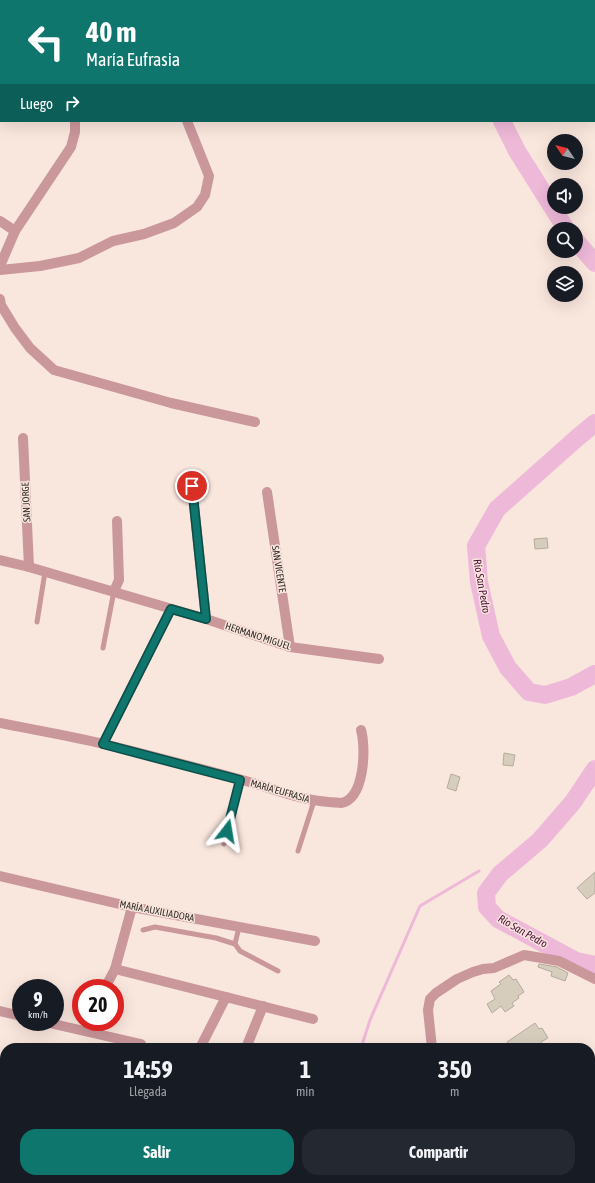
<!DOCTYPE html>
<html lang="es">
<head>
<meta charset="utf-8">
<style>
  body { margin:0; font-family:"Asap Condensed",sans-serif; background:#242831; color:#f1f3f6; height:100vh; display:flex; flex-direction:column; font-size:15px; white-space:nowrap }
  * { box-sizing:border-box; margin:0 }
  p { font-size:13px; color:#9ea1a6 }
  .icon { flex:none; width:22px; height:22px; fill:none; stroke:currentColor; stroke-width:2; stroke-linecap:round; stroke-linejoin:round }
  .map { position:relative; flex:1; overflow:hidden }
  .details { position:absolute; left:0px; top:1043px; width:595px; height:140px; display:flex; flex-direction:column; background:#171b24; border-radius:16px 16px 0 0; box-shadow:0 4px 16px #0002 }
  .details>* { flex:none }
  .banner { position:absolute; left:0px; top:0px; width:595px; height:122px; box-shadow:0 4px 16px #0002; background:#0f766e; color:#fff; overflow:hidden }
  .needle { width:26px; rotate:305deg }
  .buttons { position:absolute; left:547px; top:134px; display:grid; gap:8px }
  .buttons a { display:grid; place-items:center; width:36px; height:36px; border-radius:50%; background:#171b24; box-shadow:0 4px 16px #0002; font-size:20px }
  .speed { position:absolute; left:12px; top:979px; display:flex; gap:8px; font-size:20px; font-weight:700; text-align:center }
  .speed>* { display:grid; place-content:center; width:52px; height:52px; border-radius:50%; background:#171b24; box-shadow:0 4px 16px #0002; line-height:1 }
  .speed small { font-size:10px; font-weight:400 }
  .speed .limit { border:6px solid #d22; background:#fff; color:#111 }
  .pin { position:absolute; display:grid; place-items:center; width:34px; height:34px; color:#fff; margin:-17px; border:2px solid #fff; border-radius:50%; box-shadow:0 1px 4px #0007 }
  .me { position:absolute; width:44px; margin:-22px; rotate:14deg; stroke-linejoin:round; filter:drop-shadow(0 0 3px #0008) }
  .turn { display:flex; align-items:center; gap:14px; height:84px; padding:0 20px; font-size:18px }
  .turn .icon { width:52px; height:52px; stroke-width:2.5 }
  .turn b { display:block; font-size:28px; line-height:34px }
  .then { display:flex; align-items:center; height:38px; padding:0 20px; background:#0003; gap:8px; font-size:15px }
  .eta { display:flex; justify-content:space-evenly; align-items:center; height:68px; text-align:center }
  .eta b { font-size:24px; font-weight:700; line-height:28px }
  .button { display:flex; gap:8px; margin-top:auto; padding:8px 20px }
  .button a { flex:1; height:46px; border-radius:16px; background:#0f766e; color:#fff; font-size:16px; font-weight:700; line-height:46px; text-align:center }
  .button a+a { background:#242831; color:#f1f3f6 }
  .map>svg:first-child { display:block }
</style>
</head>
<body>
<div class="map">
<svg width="595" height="1183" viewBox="0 0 595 1183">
  <rect width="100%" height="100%" fill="#f9e6dd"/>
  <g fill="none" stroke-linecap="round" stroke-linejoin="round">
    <!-- stream -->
    <g stroke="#eeb8d9" stroke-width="3">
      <polyline points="361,1048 370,1020 420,906 479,871"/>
      <polyline points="0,1099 5,1099"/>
    </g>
    <!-- river -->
    <g stroke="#eeb8d9" stroke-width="18">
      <polyline points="465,1 465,0"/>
      <polyline points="502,121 517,151 566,229"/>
      <polyline points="576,241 595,263"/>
      <polyline points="595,423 577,438 497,509 476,546 479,582 491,636 508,668 529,692 545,695 571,687 595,674"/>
      <polyline points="595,769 573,802 540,840 500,874 486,893 487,907 498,919 576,961 595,965"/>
    </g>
  </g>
  <!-- building -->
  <g fill="#d6cdbd" stroke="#b5ab9c">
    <polygon points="547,538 548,548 535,549 534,539"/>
    <polygon points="504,753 515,755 513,766 503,765"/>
    <polygon points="451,774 460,777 456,791 447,788"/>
    <polygon points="595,872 595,893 587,899 577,888"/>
    <polygon points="539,964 557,967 568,973 565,981 551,976 552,972 538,967"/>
    <polygon points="509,975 513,980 516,979 524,992 518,996 519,998 512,1003 514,1006 505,1012 501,1006 492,1013 487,1004 495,999 491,991 501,984 499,982"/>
    <polygon points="535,1023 539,1029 542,1028 548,1038 541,1042 544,1048 510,1048 507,1042"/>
  </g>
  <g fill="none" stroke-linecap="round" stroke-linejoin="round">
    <!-- lane -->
    <g stroke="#ca979b" stroke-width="5">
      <polyline points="37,622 45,572"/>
      <polyline points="103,648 114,591"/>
      <polyline points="224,844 240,780"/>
      <polyline points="298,851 314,801"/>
      <polyline points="143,930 155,927 216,938 235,944 240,951 278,971"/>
      <polyline points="235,944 239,927"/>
    </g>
    <!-- street -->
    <g stroke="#ca979b" stroke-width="10">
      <polyline points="30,0 31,1"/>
      <polyline points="135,0 136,1"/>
      <polyline points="0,61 1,61"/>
      <polyline points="0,78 1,78"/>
      <polyline points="594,98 595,94"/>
      <polyline points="0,221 15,231"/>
      <polyline points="0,266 15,231 71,147 75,132 75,121"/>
      <polyline points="0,270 40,266 79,258 113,241 144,234 174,223 197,207 205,195 209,176 187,121"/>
      <polyline points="0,299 1,305 15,328 30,348 54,370 171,403 255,422"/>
      <polyline points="23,438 29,567"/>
      <polyline points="192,486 206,619"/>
      <polyline points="267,492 290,647"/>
      <polyline points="0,560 29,567 206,619 290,647 379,659"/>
      <polyline points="114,591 119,580 117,521"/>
      <path d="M0,723C35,730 70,736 104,744C149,755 194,767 239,779C269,787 298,800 329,802C333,802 338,803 341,803C365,799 366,747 361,730"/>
      <polyline points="103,744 171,609"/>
      <polyline points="0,876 132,907 315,941"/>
      <polyline points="115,969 313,1019"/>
      <polyline points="105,988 115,969 132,907"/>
      <polyline points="0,1011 21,1016"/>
      <polyline points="45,1022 141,1044"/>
      <polyline points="200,1048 226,997"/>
      <polyline points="246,1048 263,1006"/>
      <polyline points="432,1048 428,1010 430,999 436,993 457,979 473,972 483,969 494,968 524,955 559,961 595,979"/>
      <polyline points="590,1110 595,1106"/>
    </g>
  </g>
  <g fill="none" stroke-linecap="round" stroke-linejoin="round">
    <!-- route casing -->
    <g stroke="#0a4d48" stroke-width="10">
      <polyline id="route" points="192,486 206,619 171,609 103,744 240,780 227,831"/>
    </g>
    <!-- route -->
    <use href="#route" stroke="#0f766e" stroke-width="7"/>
  </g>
  <g text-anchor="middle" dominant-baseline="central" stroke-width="3" stroke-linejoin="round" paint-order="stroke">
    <!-- street labels -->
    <g font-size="10" fill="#342d29" stroke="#f9e6dd">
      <text transform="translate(26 502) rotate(-93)">SAN JORGE</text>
      <text transform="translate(279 569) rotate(81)">SAN VICENTE</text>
      <text transform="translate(258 636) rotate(18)">HERMANO MIGUEL</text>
      <text transform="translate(280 791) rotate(16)">MARÍA EUFRASIA</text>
      <text transform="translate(157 911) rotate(11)">MARÍA AUXILIADORA</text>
    </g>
    <!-- water labels -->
    <g font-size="11" font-style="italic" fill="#4c0e3b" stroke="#f9e6dd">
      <text transform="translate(482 586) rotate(80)">Río San Pedro</text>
      <text transform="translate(523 931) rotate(30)">Río San Pedro</text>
    </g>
  </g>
</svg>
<div class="buttons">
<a><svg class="needle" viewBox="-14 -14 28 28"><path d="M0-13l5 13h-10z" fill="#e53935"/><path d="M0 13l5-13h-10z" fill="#9ea1a6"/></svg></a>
<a><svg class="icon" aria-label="sound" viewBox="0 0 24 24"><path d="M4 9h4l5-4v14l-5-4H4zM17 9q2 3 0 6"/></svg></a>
<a><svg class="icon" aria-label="search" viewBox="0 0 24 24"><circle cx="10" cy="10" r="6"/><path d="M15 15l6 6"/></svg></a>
<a><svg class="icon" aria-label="layers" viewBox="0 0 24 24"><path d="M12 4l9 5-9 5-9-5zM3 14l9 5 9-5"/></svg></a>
</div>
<div class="speed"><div>9<small>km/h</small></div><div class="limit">20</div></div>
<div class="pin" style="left:192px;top:486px;background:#d93025"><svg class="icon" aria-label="arrive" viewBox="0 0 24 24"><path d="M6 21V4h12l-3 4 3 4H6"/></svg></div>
<svg class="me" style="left:227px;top:831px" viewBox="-20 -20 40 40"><path d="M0-17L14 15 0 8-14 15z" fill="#0f766e" stroke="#fff" stroke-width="4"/></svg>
<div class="banner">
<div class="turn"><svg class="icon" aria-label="left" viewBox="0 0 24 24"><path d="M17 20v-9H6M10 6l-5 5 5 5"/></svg><div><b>40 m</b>María Eufrasia</div></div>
<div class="then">Luego<svg class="icon" aria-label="right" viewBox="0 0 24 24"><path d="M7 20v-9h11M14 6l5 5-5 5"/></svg></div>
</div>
<section class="details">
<div class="eta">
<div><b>14:59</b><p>Llegada</p></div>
<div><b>1</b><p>min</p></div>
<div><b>350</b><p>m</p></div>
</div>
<div class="button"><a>Salir</a><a>Compartir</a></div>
</section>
</div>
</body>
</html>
